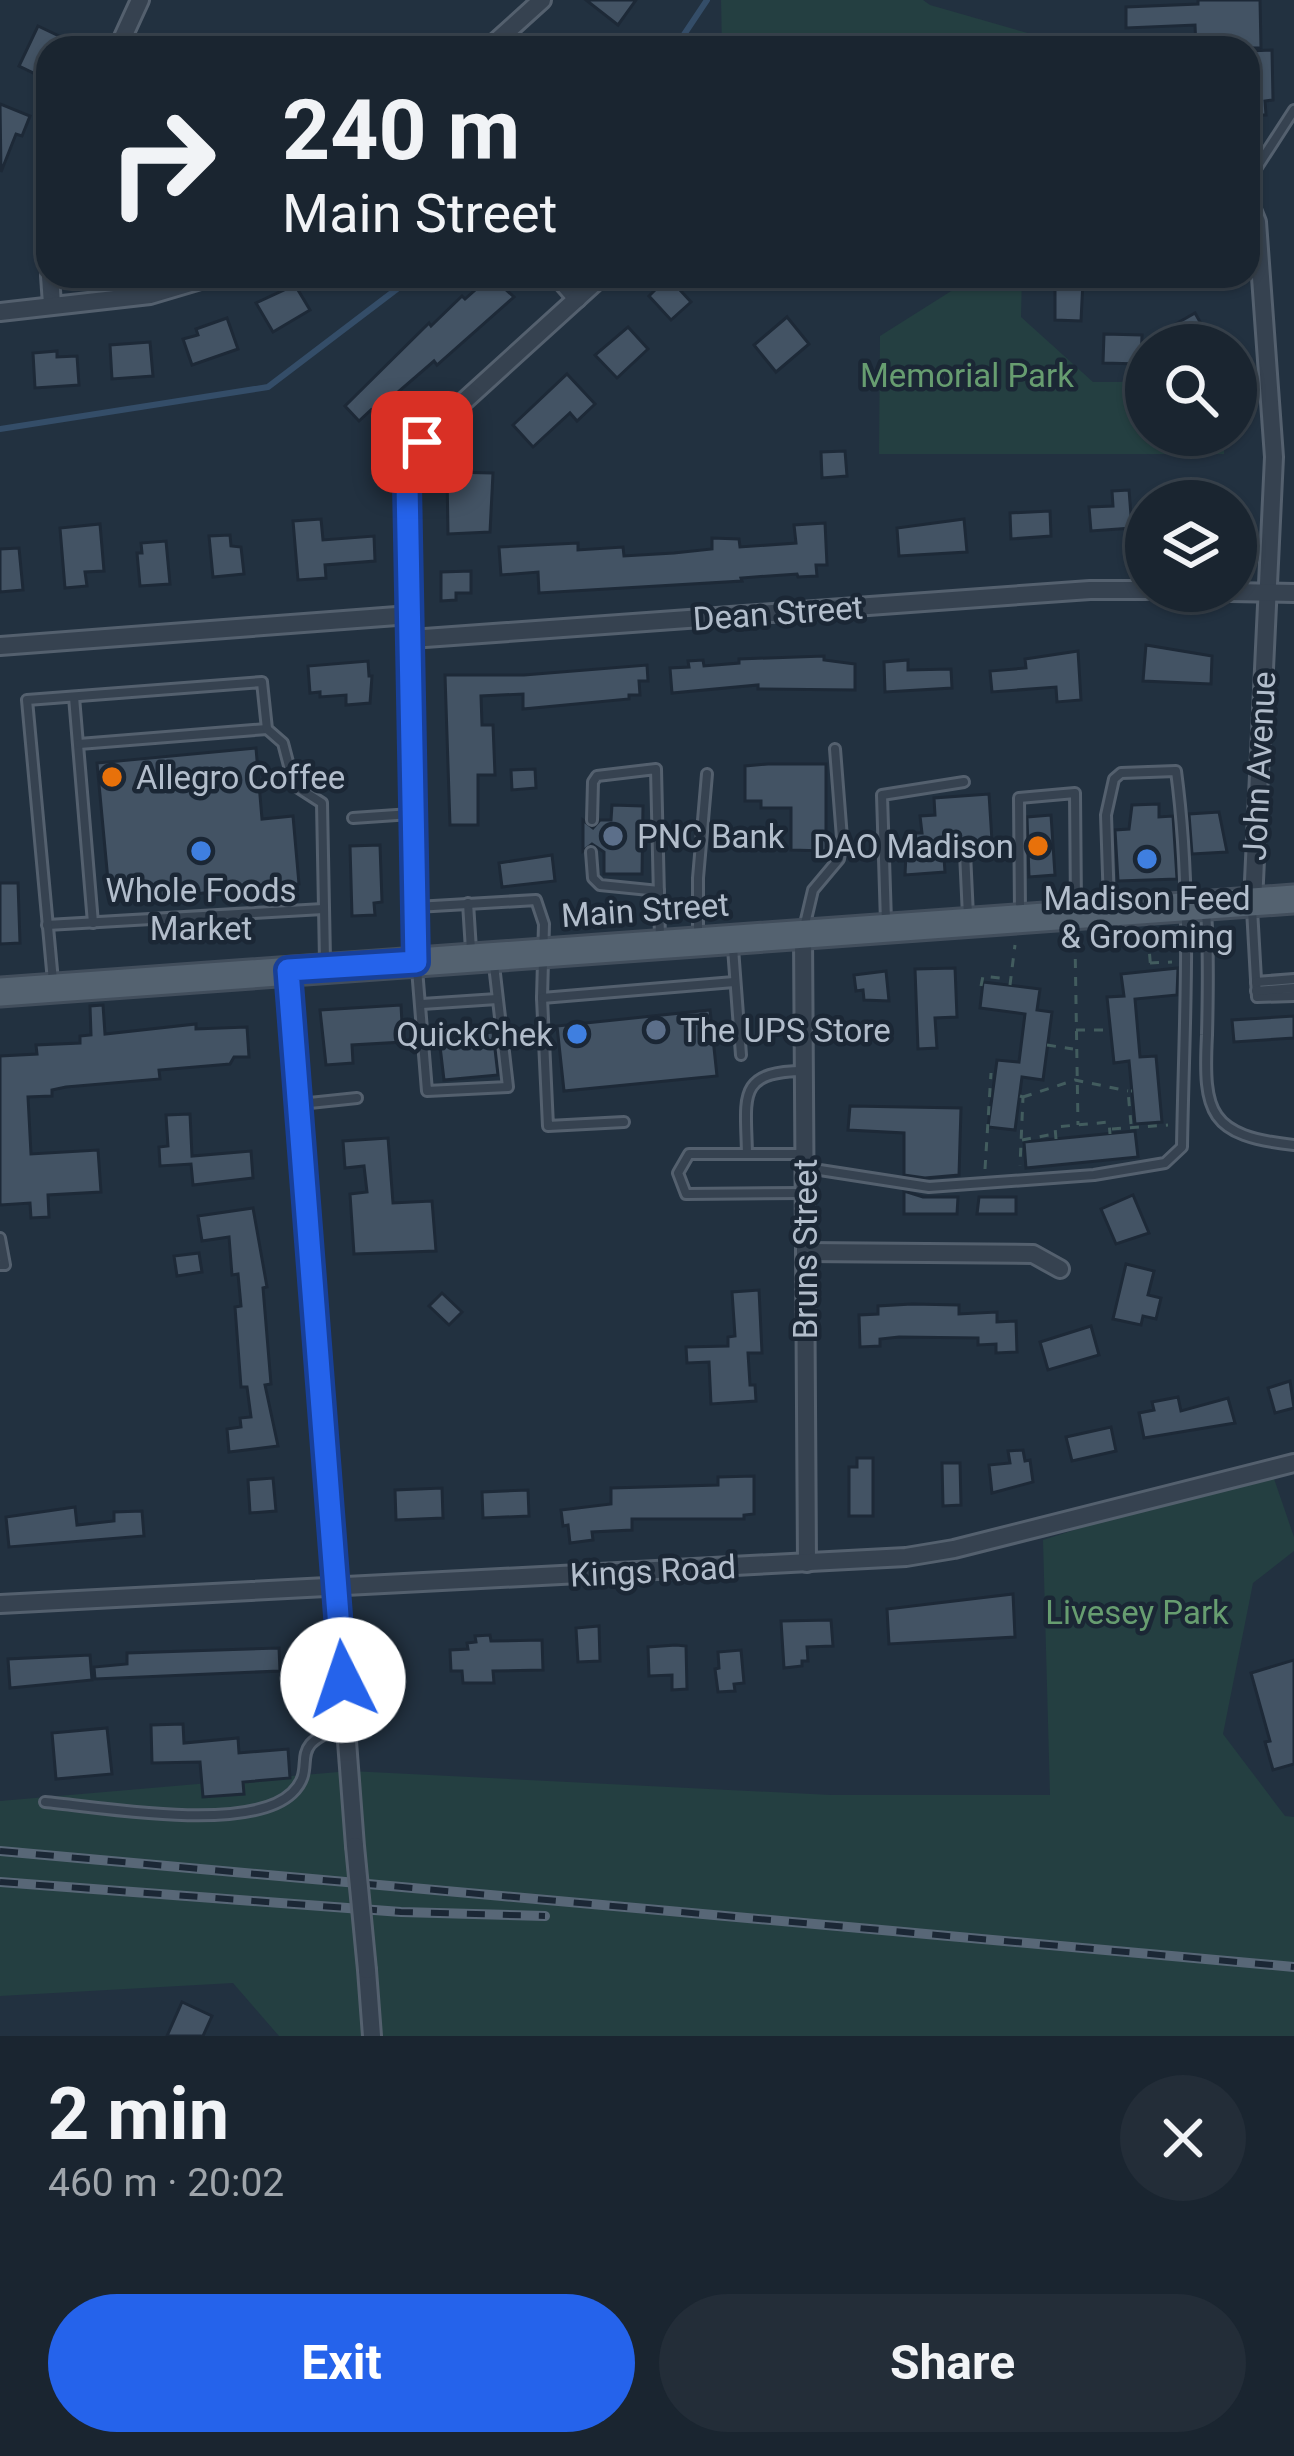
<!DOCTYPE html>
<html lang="en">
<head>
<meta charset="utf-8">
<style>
  body { margin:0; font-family:Roboto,sans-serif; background:#232d38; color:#f1f3f6; height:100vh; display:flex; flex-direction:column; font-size:45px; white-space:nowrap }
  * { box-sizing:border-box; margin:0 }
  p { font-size:39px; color:#9fa5ab }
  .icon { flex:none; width:66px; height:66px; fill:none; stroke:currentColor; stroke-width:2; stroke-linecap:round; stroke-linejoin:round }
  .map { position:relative; height:2036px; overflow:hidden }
  .drawer { display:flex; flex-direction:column; background:#1a2530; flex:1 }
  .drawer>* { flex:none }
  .guide { position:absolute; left:36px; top:36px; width:1224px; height:252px; border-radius:36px; box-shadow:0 3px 9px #0004,0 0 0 3px #38424c; background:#1a2530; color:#f1f3f6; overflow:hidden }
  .controls { position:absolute; left:1125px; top:324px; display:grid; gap:24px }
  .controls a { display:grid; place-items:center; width:132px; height:132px; border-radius:50%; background:#1a2530; box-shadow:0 3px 9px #0004,0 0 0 3px #38424c; font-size:60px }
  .pin { position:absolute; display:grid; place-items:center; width:102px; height:102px; color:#fff; margin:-51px; border-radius:24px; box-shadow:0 6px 18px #0006 }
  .me { position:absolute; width:132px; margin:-66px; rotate:356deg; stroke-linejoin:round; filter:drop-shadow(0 0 9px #0008) }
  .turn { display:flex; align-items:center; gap:42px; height:252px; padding:0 48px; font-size:54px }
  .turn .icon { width:156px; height:156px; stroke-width:2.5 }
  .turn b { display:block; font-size:84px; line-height:102px }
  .round { display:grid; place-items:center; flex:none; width:126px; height:126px; border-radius:63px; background:#232d38 }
  .head { display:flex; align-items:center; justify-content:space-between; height:204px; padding:0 48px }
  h1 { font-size:72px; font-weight:700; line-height:90px }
  .cta { display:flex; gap:24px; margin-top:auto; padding:24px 48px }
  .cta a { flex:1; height:138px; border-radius:72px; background:#2563eb; color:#fff; font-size:48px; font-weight:700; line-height:138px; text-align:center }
  .cta a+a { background:#232d38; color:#f1f3f6 }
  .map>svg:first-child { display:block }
</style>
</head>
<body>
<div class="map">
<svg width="1294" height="2036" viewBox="0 0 1294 2036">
  <rect width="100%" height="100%" fill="#223140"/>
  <!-- green -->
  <g fill="#243f41">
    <polygon points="721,0 923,0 930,5 1080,48 722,48"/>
    <polygon points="975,276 1022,276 1021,317 1093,382 1146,382 1146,435 1224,435 1224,454 879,454 880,336"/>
    <polygon points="1270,1467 1294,1537 1294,1551 1253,1583 1223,1734 1285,1816 1294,1817 1294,2036 279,2036 233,1983 0,1996 0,1801 350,1771 831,1795 1050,1795 1043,1540"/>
  </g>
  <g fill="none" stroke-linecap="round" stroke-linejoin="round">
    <!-- stream -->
    <g stroke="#344d68" stroke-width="6">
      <polyline points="675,48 707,0"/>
      <polyline points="0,429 268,387 414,276"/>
    </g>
  </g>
  <!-- building -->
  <g fill="#435364" stroke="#1d2937" stroke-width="3">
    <polygon points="586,0 636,0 618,25"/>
    <polygon points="1198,0 1260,0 1261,48 1196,48 1195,25 1126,28 1126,7 1198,4"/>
    <polygon points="38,26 61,37 55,48 48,48 48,80 19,66"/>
    <polygon points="1272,50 1273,100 1265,101 1266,115 1248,115 1248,51"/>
    <polygon points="0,104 30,116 22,136 16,134 1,172"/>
    <polygon points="491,276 514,297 437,365 434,361 398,392 402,396 378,418 371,410 359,421 345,406 429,323 431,326 462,296 465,299"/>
    <polygon points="668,277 691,302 671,320 649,296"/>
    <polygon points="1055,280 1083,280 1081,321 1055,320"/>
    <polygon points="295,285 310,310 273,332 256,303"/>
    <polygon points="1195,313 1208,336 1193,345 1174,345 1165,330"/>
    <polygon points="787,317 809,344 776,372 754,345"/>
    <polygon points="227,318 238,349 192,365 183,339 198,335 196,329"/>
    <polygon points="628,327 648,349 617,378 595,355"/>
    <polygon points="1104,334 1142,335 1141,364 1103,363"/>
    <polygon points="150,342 153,376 112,379 110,345"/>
    <polygon points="57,351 57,357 77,356 79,385 35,388 33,353"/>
    <polygon points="567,374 595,404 577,421 570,413 533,447 513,425"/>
    <polygon points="845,451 847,476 822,478 821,452"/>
    <polygon points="447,472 493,473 490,532 448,534"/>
    <polygon points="1129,490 1132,528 1091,531 1089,507 1113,506 1112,491"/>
    <polygon points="1050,511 1051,536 1011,539 1010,513"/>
    <polygon points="321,519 323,540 374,536 375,561 325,565 326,578 298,580 293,521"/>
    <polygon points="964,519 967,552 899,556 897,528"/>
    <polygon points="825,523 827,565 816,565 817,576 798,577 797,574 741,578 742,581 539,593 538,572 501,575 499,547 578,543 578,550 623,547 624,556 674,553 712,549 712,538 739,539 740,547 796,543 794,525"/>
    <polygon points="100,524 104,571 85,572 87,586 65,588 60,528"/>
    <polygon points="230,535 231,546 241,547 244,574 213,577 209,536"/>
    <polygon points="166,541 170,584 140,586 137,553 142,553 141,543"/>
    <polygon points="19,548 23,590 0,592 0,549"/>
    <polygon points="471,571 471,593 456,593 456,600 441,601 441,572"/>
    <polygon points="1146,645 1212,656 1211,684 1143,681"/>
    <polygon points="1078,651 1081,700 1057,702 1056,687 992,692 990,671 1026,668 1025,659"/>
    <polygon points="824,656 824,660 855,664 855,690 758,689 758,685 672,693 670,668 689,667 688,661 703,660 704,666 739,663 739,659"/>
    <polygon points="908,660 908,670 951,669 952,688 885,692 884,662"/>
    <polygon points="368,661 369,676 372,676 370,703 346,705 346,695 320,697 320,692 310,693 308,666"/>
    <polygon points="647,665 648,681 639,681 640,695 629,695 629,699 523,709 523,694 481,696 482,725 493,725 495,775 478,775 478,825 450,825 445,675 524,675"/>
    <polygon points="256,748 262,819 293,816 299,884 110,902 97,763"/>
    <polygon points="768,764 826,764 826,851 791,850 791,808 761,808 761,801 745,801 745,766"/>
    <polygon points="535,769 536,788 512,790 511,770"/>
    <polygon points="989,794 992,841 943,844 945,872 905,875 907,833 922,833 920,816 935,815 934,798"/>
    <polygon points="1159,804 1159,817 1173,816 1177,879 1118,881 1115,830 1129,829 1132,805"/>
    <polygon points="612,805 643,806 642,874 604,874 604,852 592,844 583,851 583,820 593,828 600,820 611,820"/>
    <polygon points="1219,812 1227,852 1192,854 1189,814"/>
    <polygon points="1051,815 1055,875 1029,877 1027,817"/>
    <polygon points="380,845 382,902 374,903 375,915 352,916 350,846"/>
    <polygon points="552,855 555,881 502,887 499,863"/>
    <polygon points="0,883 18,883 20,943 0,944"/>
    <polygon points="955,968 957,1017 935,1018 937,1048 918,1049 915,969"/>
    <polygon points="1178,968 1177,995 1135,999 1140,1057 1156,1056 1162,1122 1135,1124 1129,1061 1114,1063 1107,997 1124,996 1121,974"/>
    <polygon points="886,971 889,1001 864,1000 863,990 856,991 854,975"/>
    <polygon points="983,982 1040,989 1037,1010 1052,1012 1043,1080 1022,1077 1015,1130 988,1127 997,1060 1019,1062 1025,1014 980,1008"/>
    <polygon points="103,1005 105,1034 196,1024 196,1029 247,1027 249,1057 234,1057 230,1064 159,1070 160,1079 66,1087 52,1090 52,1096 28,1097 31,1154 98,1150 101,1192 48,1195 49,1217 31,1218 30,1203 0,1205 0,1056 37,1054 36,1045 80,1043 80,1036 91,1035 90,1006"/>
    <polygon points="401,1005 403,1042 352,1045 353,1063 326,1065 320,1010"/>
    <polygon points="710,1010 717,1076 564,1091 557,1026"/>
    <polygon points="1294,1016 1294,1038 1234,1042 1232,1020"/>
    <polygon points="493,1032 498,1075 444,1080 439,1038"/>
    <polygon points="850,1106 961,1108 959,1175 925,1178 904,1175 904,1133 848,1130"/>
    <polygon points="190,1114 192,1156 251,1151 253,1178 193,1185 191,1164 160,1166 159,1147 168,1146 166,1115"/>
    <polygon points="1135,1131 1138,1157 1026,1168 1024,1142"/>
    <polygon points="388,1138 393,1203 432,1201 436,1251 354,1254 350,1194 367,1192 364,1166 345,1168 343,1141"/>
    <polygon points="904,1191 923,1197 958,1197 957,1214 904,1214"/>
    <polygon points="1133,1195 1149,1233 1116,1244 1101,1209"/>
    <polygon points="979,1197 1016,1197 1016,1214 977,1214"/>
    <polygon points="253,1208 267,1287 263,1288 271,1384 265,1385 278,1446 229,1452 227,1429 241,1427 240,1418 251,1417 247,1387 241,1387 235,1307 241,1306 238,1274 232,1275 229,1237 202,1241 198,1216"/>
    <polygon points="199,1253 202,1272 177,1276 174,1256"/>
    <polygon points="1126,1264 1154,1271 1148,1295 1161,1298 1156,1319 1143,1316 1141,1325 1113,1319"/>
    <polygon points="759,1290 762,1353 748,1353 750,1385 755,1385 756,1401 711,1404 709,1362 687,1363 686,1347 728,1346 728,1337 735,1336 732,1292"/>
    <polygon points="442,1293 462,1312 449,1325 429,1306"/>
    <polygon points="912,1304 959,1305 959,1314 997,1312 997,1322 1016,1321 1017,1352 996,1353 996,1344 978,1345 978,1338 899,1337 880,1339 880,1346 860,1347 859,1315 878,1314 878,1306"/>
    <polygon points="1091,1326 1099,1355 1048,1370 1040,1342"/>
    <polygon points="1290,1381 1294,1408 1275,1413 1268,1388"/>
    <polygon points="1178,1397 1181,1411 1228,1398 1235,1423 1144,1438 1139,1413 1154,1410 1152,1402"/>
    <polygon points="1111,1427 1116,1451 1072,1461 1066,1437"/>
    <polygon points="1023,1450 1025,1461 1030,1460 1033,1482 992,1493 989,1465 1010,1463 1008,1451"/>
    <polygon points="857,1458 873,1458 873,1516 849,1516 849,1467 857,1467"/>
    <polygon points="942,1463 960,1463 961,1505 943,1506"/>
    <polygon points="754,1476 754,1514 744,1515 744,1519 632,1519 632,1530 592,1532 593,1540 570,1543 568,1525 563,1526 561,1510 611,1504 611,1488 718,1485 718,1477"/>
    <polygon points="273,1478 276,1511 250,1513 248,1480"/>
    <polygon points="442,1488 443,1518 396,1520 395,1490"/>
    <polygon points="528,1490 529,1516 483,1518 482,1492"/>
    <polygon points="75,1507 77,1525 114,1521 114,1512 142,1511 144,1536 9,1547 6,1517"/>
    <polygon points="1013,1594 1015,1637 889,1644 887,1609"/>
    <polygon points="831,1620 833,1646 807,1647 808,1661 802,1661 802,1666 784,1668 781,1621"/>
    <polygon points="599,1626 600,1661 578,1662 576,1628"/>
    <polygon points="490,1635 491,1641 542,1640 543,1670 493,1671 494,1683 463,1683 462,1671 451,1671 450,1650 468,1649 467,1643 476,1642 475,1636"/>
    <polygon points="676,1645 686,1646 687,1689 672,1690 672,1675 649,1676 648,1647"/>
    <polygon points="279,1648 280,1671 95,1679 94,1667 127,1664 127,1653"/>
    <polygon points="741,1650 744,1683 734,1684 735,1691 718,1692 715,1669 719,1668 718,1652"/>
    <polygon points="90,1655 92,1680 10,1688 8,1659"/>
    <polygon points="1294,1660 1294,1764 1273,1770 1265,1742 1270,1741 1251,1673"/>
    <polygon points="183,1724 184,1743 238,1738 239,1753 288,1749 290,1778 243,1782 244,1794 203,1797 200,1762 152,1763 151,1725"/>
    <polygon points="107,1728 112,1774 56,1779 52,1733"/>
    <polygon points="182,2002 212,2016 203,2036 167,2036"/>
  </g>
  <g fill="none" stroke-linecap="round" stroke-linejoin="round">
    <!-- lane casing -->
    <g stroke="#54606e" stroke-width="14">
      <g id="lane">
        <polyline points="1248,181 1294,110"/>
        <polyline points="74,697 93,923"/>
        <polyline points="79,744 267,729"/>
        <polyline points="353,818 411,814"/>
        <polyline points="592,820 593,782 597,776 656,769 660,939"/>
        <polyline points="591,852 593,878 600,885 659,891"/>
        <polyline points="965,853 968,916"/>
        <polyline points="468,903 471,950"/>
        <polyline points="416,907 536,900 544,924 542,998 548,1126 624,1122"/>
        <polyline points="1252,909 1257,997 1294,996"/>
        <polyline points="1020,911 1019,798 1075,793 1076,908"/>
        <path d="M1206,912C1209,952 1208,994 1207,1035C1203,1113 1209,1136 1294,1145"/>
        <polyline points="886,922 882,795 964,782"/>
        <polyline points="47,925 323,909"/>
        <polyline points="804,928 813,890 839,859 842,838 835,749"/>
        <polyline points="698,936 698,878 707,774"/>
        <polyline points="733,948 741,1055"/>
        <polyline points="417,969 427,1091 508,1087 494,965"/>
        <polyline points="53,981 27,700 262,682 267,729 283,743 294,785 322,803 325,960"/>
        <polyline points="1256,982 1294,979"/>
        <polyline points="1256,991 1294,988"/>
        <polyline points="542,998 734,982"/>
        <polyline points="422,1004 497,999"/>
        <polyline points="300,1104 357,1098"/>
        <path d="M747,1154C746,1098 736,1071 804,1071"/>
        <polyline points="804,1154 689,1154 678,1173 686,1194 804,1193"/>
        <path d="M807,1168L929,1187L1094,1175L1165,1163L1182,1147C1184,1021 1193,897 1176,771L1121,773L1114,779L1106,815L1109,904"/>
        <polyline points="0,1238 5,1265 0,1265"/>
        <path d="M45,1802C102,1807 249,1834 292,1793C321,1765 281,1746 344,1727"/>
      </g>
    </g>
    <!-- street casing -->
    <g stroke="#54606e" stroke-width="22">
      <g id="street">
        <polyline points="118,48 140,0"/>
        <polyline points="489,48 542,0"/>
        <polyline points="1248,200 1257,222 1274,457 1253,902"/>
        <polyline points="48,232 48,244"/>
        <polyline points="50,276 52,304"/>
        <polyline points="557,276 577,299"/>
        <polyline points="0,312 150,295 214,276"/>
        <polyline points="1176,591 1294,593"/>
        <polyline points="411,639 1090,590 1146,590"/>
        <polyline points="0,646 410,615"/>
        <polyline points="803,935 807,1563"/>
        <polyline points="416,961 407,484 412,462 427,435 602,276"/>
        <polyline points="288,970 355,1846"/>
        <polyline points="805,1252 1033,1254 1060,1269"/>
        <polyline points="0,1604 906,1557 954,1549 1294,1463"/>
        <polyline points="367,1970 372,2036"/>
      </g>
    </g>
    <!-- primary casing -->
    <g stroke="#424e5c" stroke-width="33">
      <polyline id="primary" points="0,992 1294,899"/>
    </g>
    <!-- path -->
    <g stroke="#425c5e" stroke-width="3" stroke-dasharray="9 9" stroke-linecap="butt">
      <polyline points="1148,936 1151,971"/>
      <polyline points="1075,941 1078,1125"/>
      <polyline points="1150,963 1172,962"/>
      <polyline points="1010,985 1015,945"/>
      <polyline points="981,986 983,976 1007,979"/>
      <polyline points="1076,1030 1110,1030"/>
      <polyline points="1047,1045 1073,1049"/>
      <polyline points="1020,1096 1023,1097 1020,1166"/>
      <polyline points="1023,1097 1075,1080 1128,1091"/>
      <polyline points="1131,1124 1128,1091 1132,1091"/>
      <polyline points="1112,1129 1168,1125"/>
      <polyline points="1056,1139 1055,1127 1109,1122 1110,1134"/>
      <polyline points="1022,1140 1054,1134"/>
      <polyline points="985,1169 991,1073"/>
    </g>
    <!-- lane -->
    <use href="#lane" stroke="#364250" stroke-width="8"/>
    <!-- street -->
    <use href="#street" stroke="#364250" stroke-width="16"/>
    <!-- primary -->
    <use href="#primary" stroke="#546270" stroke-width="27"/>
    <!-- rail casing -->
    <g stroke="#586777" stroke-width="10">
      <g id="rail">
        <polyline points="0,1851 1294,1967"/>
        <polyline points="0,1882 401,1912 545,1916"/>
      </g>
    </g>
    <!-- rail -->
    <use href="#rail" stroke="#1b2735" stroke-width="6" stroke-dasharray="18" stroke-linecap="butt"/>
    <!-- street-bridge casing -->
    <g stroke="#54606e" stroke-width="22" stroke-linecap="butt">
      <polyline id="street-bridge" points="355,1846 367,1970"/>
    </g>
    <!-- street-bridge -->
    <use href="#street-bridge" stroke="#364250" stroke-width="16"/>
  </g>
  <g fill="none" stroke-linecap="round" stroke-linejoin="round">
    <!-- route casing -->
    <g stroke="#184099" stroke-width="30">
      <polyline id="route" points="343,1680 288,970 416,962 407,484 422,442"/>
    </g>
    <!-- route -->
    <use href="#route" stroke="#2563eb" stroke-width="21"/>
  </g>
  <!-- markers -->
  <g fill="#e8710a" stroke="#1b2735" stroke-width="4.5">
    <circle cx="112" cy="777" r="12"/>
    <circle cx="1038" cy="846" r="12"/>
  </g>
  <g fill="#5c6f8a" stroke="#1b2735" stroke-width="4.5">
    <circle cx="613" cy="836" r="12"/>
    <circle cx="656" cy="1030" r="12"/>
  </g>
  <g fill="#3f7fe0" stroke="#1b2735" stroke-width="4.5">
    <circle cx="201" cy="851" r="12"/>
    <circle cx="1147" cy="859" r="12"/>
    <circle cx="577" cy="1034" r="12"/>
  </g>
  <g text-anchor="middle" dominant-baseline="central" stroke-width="9" stroke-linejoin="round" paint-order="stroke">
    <!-- park labels -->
    <g font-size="33" fill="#679d70" stroke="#1b2735">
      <text x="967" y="375">Memorial Park</text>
      <text x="1137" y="1612">Livesey Park</text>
    </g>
    <!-- street labels -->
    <g font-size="33" fill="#b2bdcb" stroke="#1b2735">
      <text transform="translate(778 613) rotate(-4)">Dean Street</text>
      <text transform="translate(1259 766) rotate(-87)">John Avenue</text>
      <text transform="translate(645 910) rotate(-4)">Main Street</text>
      <text transform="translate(805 1249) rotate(-90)">Bruns Street</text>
      <text transform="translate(653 1571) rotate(-3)">Kings Road</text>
    </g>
    <!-- poi labels -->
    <g font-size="33" fill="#b2bdcb" stroke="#1b2735" text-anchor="start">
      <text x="136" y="777">Allegro Coffee</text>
      <text x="637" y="836">PNC Bank</text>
      <text x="1014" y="846" text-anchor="end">DAO Madison</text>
      <text x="201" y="890" text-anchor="middle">Whole Foods<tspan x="201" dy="38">Market</tspan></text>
      <text x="1147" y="898" text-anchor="middle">Madison Feed<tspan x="1147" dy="38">&amp; Grooming</tspan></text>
      <text x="680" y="1030">The UPS Store</text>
      <text x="553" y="1034" text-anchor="end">QuickChek</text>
    </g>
  </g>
</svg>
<div class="controls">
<a><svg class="icon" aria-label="search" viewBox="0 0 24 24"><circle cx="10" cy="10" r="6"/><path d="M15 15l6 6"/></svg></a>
<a><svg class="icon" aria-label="layers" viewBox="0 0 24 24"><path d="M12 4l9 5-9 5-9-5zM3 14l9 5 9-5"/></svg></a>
</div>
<div class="pin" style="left:422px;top:442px;background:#d93025"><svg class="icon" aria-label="arrive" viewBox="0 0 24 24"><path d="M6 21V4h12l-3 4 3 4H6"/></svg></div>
<svg class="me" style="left:343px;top:1680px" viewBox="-20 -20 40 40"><circle r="19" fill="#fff"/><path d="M0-13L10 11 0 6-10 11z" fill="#2563eb"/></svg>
<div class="guide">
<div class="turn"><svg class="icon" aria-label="right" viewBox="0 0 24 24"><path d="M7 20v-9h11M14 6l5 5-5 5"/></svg><div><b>240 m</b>Main Street</div></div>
</div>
</div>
<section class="drawer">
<div class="head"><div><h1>2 min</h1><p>460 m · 20:02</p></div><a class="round"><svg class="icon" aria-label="close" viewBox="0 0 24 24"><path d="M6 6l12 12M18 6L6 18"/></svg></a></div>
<div class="cta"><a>Exit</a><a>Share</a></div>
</section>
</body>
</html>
